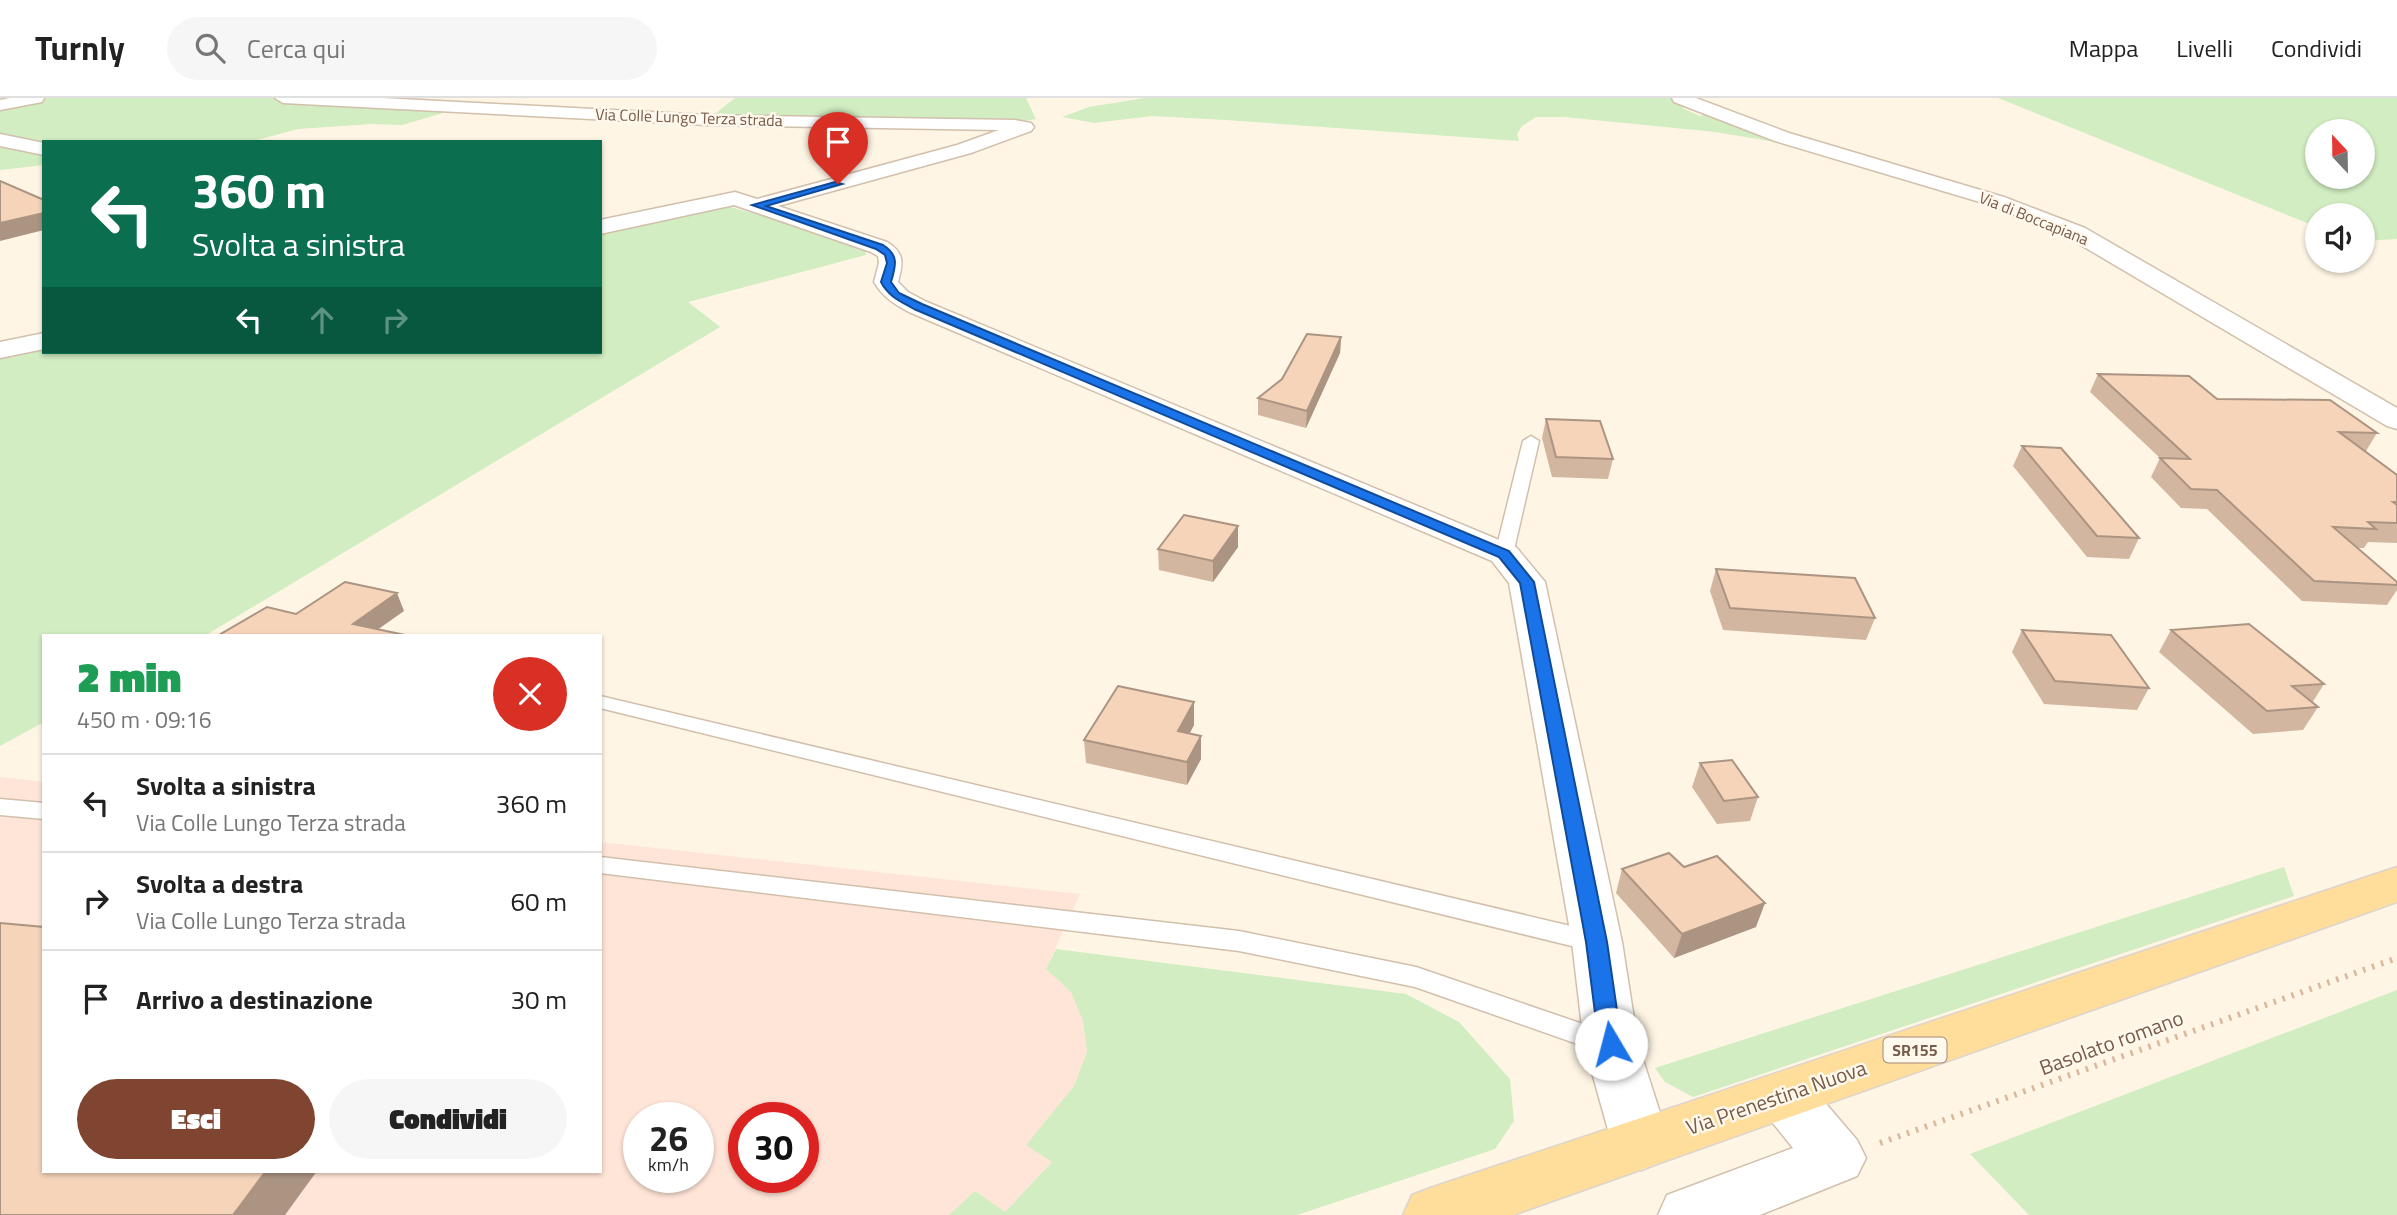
<!DOCTYPE html>
<html lang="it">
<head>
<meta charset="utf-8">
<style>
  body { margin:0; font-family:"Titillium Web",sans-serif; background:#f6f6f6; color:#222; height:100vh; display:flex; flex-direction:column; font-size:26px; white-space:nowrap }
  * { box-sizing:border-box; margin:0 }
  p { font-size:23px; color:#767676 }
  .icon { flex:none; width:38px; height:38px; fill:none; stroke:currentColor; stroke-width:2; stroke-linecap:round; stroke-linejoin:round }
  .map { position:relative; flex:1; overflow:hidden }
  .side { position:absolute; left:42px; top:536px; width:560px; height:539px; display:flex; flex-direction:column; background:#fff; border-radius:0px; box-shadow:0 2px 5px #0004 }
  .side>* { flex:none }
  .banner { position:absolute; left:42px; top:42px; width:560px; height:214px; border-radius:0px; box-shadow:0 2px 5px #0004; background:#0b6e4f; color:#fff; overflow:hidden }
  .needle { width:46px; rotate:338deg }
  .buttons { position:absolute; left:2305px; top:21px; display:grid; gap:14px }
  .buttons a { display:grid; place-items:center; width:70px; height:70px; border-radius:50%; background:#fff; box-shadow:0 2px 5px #0004; font-size:35px }
  .speed { position:absolute; left:623px; top:1004px; display:flex; gap:14px; font-size:35px; font-weight:700; text-align:center }
  .speed>* { display:grid; place-content:center; width:91px; height:91px; border-radius:50%; background:#fff; box-shadow:0 2px 5px #0004; line-height:1 }
  .speed small { font-size:18px; font-weight:400 }
  .speed .limit { border:10px solid #d22; background:#fff; color:#111 }
  .pin { position:absolute; display:grid; place-items:center; width:60px; height:60px; color:#fff; margin:-72px -30px; border-radius:50% 50% 50% 0; rotate:-45deg; box-shadow:0 0 7px #0007 }
  .pin .icon { rotate:45deg }
  .me { position:absolute; width:77px; margin:-38px; rotate:352deg; stroke-linejoin:round; filter:drop-shadow(0 0 5px #0008) }
  .turn { display:flex; align-items:center; gap:24px; height:147px; padding:0 35px; font-size:32px }
  .turn .icon { width:91px; height:91px; stroke-width:2.5 }
  .turn b { display:block; font-size:49px; line-height:60px }
  .lanes { display:flex; align-items:center; height:66px; padding:0 35px; background:#0003; justify-content:center; gap:35px; direction:ltr }
  .lanes .off { opacity:.35 }
  .round { display:grid; place-items:center; flex:none; width:74px; height:74px; border-radius:37px; background:#f6f6f6 }
  .headline { display:flex; align-items:center; justify-content:space-between; height:119px; padding:0 35px }
  h1 { font-size:42px; font-weight:800; line-height:52px; color:#1e9e55 }
  .cta { display:flex; gap:14px; margin-top:auto; padding:14px 35px }
  .cta a { flex:1; height:80px; border-radius:42px; background:#7f4530; color:#fff; font-size:28px; font-weight:800; line-height:80px; text-align:center }
  .cta a+a { background:#f6f6f6; color:#222 }
  ul { padding:0; list-style:none }
  li { display:flex; align-items:center; gap:21px; height:98px; padding:0 35px; border-top:2px solid #e0e0e0 }
  li div { flex:1 }
  li b { display:block; font-size:26px }
  li em { font-style:normal }
  header { display:flex; align-items:center; gap:42px; box-sizing:border-box; height:98px; padding:0 35px; background:#fff; border-bottom:2px solid #e0e0e0 }
  header strong { font-size:33px }
  nav { display:flex; gap:38px; margin-inline-start:auto; font-size:24px }
  .search { width:490px; height:63px; background:#f6f6f6; display:flex; align-items:center; gap:18px; box-sizing:border-box; padding:0 24px; border-radius:38px; color:#767676; font-size:26px }
  .map>svg:first-child { display:block }
</style>
</head>
<body>
<header>
<strong>Turnly</strong>
<div class="search"><svg class="icon" aria-label="search" viewBox="0 0 24 24"><circle cx="10" cy="10" r="6"/><path d="M15 15l6 6"/></svg>Cerca qui</div>
<nav><a>Mappa</a><a>Livelli</a><a>Condividi</a></nav>
</header>
<div class="map">
<svg width="2397" height="1117" viewBox="0 0 2397 1117">
  <rect width="100%" height="100%" fill="#fef5e4"/>
  <!-- commercial -->
  <path fill="#ffe5d7" fill-rule="evenodd" d="M0,679L44,684V1073H600V744L1080,796L1046,871L1071,893L1083,923L1087,954L1074,988L1026,1047L1052,1064L1005,1114L975,1093L949,1117H0ZM639,1020H698V1080H639ZM744,1020H803V1080H744Z"/>
  <!-- green -->
  <g fill="#d1edc1" fill-rule="evenodd">
    <polygon points="12,0 405,0 421,1 443,15 402,27 372,26 298,31 249,44 44,44 44,67 0,72 0,2"/>
    <polygon points="735,0 1026,0 1036,21 1004,27 707,22"/>
    <polygon points="1145,0 1672,0 1688,7 1682,10 1700,18 1707,16 1772,40 1770,43 1715,34 1564,19 1536,19 1522,28 1517,36 1519,43 1226,22 1152,18 1094,25 1062,19 1089,9"/>
    <path d="M1998,0H2397V141L2363,143L2362,117H2317V129ZM2362,33V79H2317V33Z"/>
    <polygon points="727,108 864,147 866,157 688,204 720,229 206,537 44,537 44,624 0,648 0,258 44,249 44,254 600,254 600,136"/>
    <polygon points="2284,769 2294,798 1693,999 1665,984 1655,970"/>
    <polygon points="1056,851 1406,896 1459,924 1510,981 1514,1023 1495,1051 1297,1117 949,1117 975,1093 1005,1114 1052,1064 1026,1047 1074,988 1087,954 1083,923 1071,894 1046,871"/>
    <polygon points="2397,892 2397,1117 2029,1117 1970,1056"/>
  </g>
  <g fill="none" stroke-linecap="round" stroke-linejoin="round">
    <!-- service casing -->
    <g stroke="#d2bfac" stroke-width="3">
      <g id="service">
        <polygon points="1531,338 1539,343 1513,456 1504,461 1495,456 1523,343"/>
        <polygon points="600,598 1596,834 1605,837 1608,844 1605,851 1596,854 600,610"/>
        <polygon points="0,701 44,705 44,721 0,717"/>
        <polygon points="600,759 1239,833 1416,869 1615,937 1619,945 1615,953 1606,956 1415,889 1239,853 600,775"/>
      </g>
    </g>
    <!-- minor casing -->
    <g stroke="#d2bfac" stroke-width="3">
      <g id="minor">
        <polygon points="10,0 44,0 42,4 0,12 0,2"/>
        <path d="M275,0H382L707,17L1015,22L1031,25L1034,29L1031,33L971,55L778,108L887,144C905,155 903,165 898,184L908,194L927,204L1516,449L1545,484L1622,844L1638,946L1670,1046L1661,1064L1641,1072L1621,1064L1612,1046L1584,946L1572,844L1509,485L1492,463L909,214C894,206 883,199 874,184L879,165L878,158L871,154L734,107L600,136V122L735,94L757,101L957,47L999,32L707,27L283,5Z"/>
        <polygon points="1672,0 1696,0 1789,35 2004,99 2085,130 2397,310 2397,331 2387,328 2069,140 1990,107 1775,43 1674,4"/>
        <polygon points="0,36 44,45 44,57 0,48"/>
        <polygon points="44,235 44,251 0,260 0,244"/>
        <polygon points="1784,973 1804,980 1857,1042 1866,1060 1857,1078 1760,1117 1658,1117 1667,1097 1793,1050 1764,1014 1756,997 1764,980"/>
      </g>
    </g>
    <!-- primary casing -->
    <g stroke="#dcd4cf" stroke-width="3">
      <polygon id="primary" points="2397,769 2397,804 1513,1117 1403,1117 1412,1097 1433,1089"/>
    </g>
    <!-- path -->
    <polyline stroke="#dab79d" stroke-width="6" stroke-dasharray="2.5 7" stroke-linecap="butt" points="1880,1045 2397,860"/>
    <!-- service -->
    <use href="#service" fill="#fff" fill-rule="evenodd"/>
    <!-- minor -->
    <use href="#minor" fill="#fff" fill-rule="evenodd"/>
    <!-- primary -->
    <use href="#primary" fill="#ffdd9a" fill-rule="evenodd"/>
  </g>
  <!-- wall -->
  <g fill="#d3b6a0">
    <polygon points="1341,239 1340,255 1306,330 1258,317 1258,300"/>
    <polygon points="2098,276 2377,335 2366,353 2364,353 2397,377 2397,445 2368,444 2364,450 2358,450 2397,484 2397,492 2387,507 2302,503 2207,411 2181,410 2151,379 2160,360 2090,294"/>
    <polygon points="1546,321 1613,361 1608,381 1552,379 1542,340"/>
    <polygon points="2022,348 2139,440 2129,461 2087,459 2013,368"/>
    <polygon points="1238,449 1213,484 1159,472 1158,451"/>
    <polygon points="1716,471 1875,520 1866,542 1723,532 1710,493"/>
    <polygon points="2022,532 2149,590 2137,612 2044,606 2012,554"/>
    <polygon points="2171,532 2324,586 2312,605 2318,609 2303,632 2253,636 2159,554"/>
    <polygon points="1194,604 1194,627 1189,635 1201,661 1187,687 1086,665 1084,642"/>
    <polygon points="1700,665 1758,699 1750,723 1717,726 1692,689"/>
    <polygon points="1684,769 1756,829 1674,860 1616,795 1622,771"/>
  </g>
  <!-- shaded-wall -->
  <g fill="#ac9482">
    <polygon points="44,115 44,132 0,143 0,125"/>
    <polygon points="1341,239 1340,255 1306,330 1307,313"/>
    <polygon points="1238,428 1238,449 1213,484 1213,463"/>
    <polygon points="397,495 404,513 370,537 353,526"/>
    <polygon points="1194,604 1194,627 1179,656 1178,633"/>
    <polygon points="1201,638 1201,661 1187,687 1187,664"/>
    <polygon points="1765,805 1756,829 1674,860 1682,836"/>
    <polygon points="266,1073 317,1073 285,1117 233,1117"/>
  </g>
  <!-- building -->
  <g fill="#f5d4ba" stroke="#ac9482" stroke-width="2">
    <polygon points="0,83 44,102 44,115 0,125"/>
    <polygon points="1307,236 1341,239 1307,313 1258,300 1282,281"/>
    <polygon points="2098,276 2189,278 2217,301 2330,302 2377,335 2339,334 2397,377 2397,404 2393,404 2397,407 2397,425 2368,424 2376,431 2333,429 2397,484 2397,487 2314,483 2217,392 2191,391 2160,360 2190,361"/>
    <polygon points="1546,321 1600,323 1613,361 1556,359"/>
    <polygon points="2022,348 2061,350 2139,440 2097,438"/>
    <polygon points="1184,417 1238,428 1213,463 1158,451"/>
    <polygon points="1716,471 1855,480 1875,520 1730,510"/>
    <polygon points="345,484 397,495 353,526 405,537 219,537 267,509 296,516"/>
    <polygon points="2249,526 2324,586 2292,588 2318,609 2267,613 2171,532"/>
    <polygon points="2022,532 2111,537 2149,590 2055,583"/>
    <polygon points="1118,588 1194,604 1178,633 1201,638 1187,664 1084,642"/>
    <polygon points="1732,662 1758,699 1724,703 1700,665"/>
    <polygon points="1669,755 1684,769 1717,758 1765,805 1682,836 1622,771"/>
    <polygon points="0,825 44,829 44,1073 266,1073 233,1117 0,1117"/>
  </g>
  <!-- route -->
  <path fill="#1a73e8" stroke="#114b97" stroke-width="2" d="M835,84L842,86L766,108L883,147C899,157 896,167 891,184L899,195L922,206L1509,453L1534,484L1607,844L1622,946L1618,953L1611,956L1603,953L1599,946L1586,844L1520,485L1499,459L914,211C900,203 889,199 881,184L887,165L885,157L876,151L752,107Z"/>
  <g text-anchor="middle" dominant-baseline="central" stroke-width="5" stroke-linejoin="round" paint-order="stroke">
    <!-- far-street labels -->
    <g font-size="16" fill="#785b48" stroke="#fff8ec">
      <text transform="translate(689 19) rotate(2)">Via Colle Lungo Terza strada</text>
      <text transform="translate(2034 120) rotate(22)">Via di Boccapiana</text>
    </g>
    <!-- shield labels -->
    <rect fill="#fff8ec" stroke="#a08a79" stroke-width="2" x="1883.5" y="939.5" width="63" height="25" rx="5"/>
    <g font-size="16" font-weight="bold" fill="#785b48">
      <text x="1915" y="952">SR155</text>
    </g>
    <!-- near-street labels -->
    <g font-size="21" fill="#785b48" stroke="#fff8ec">
      <text transform="translate(2111 944) rotate(-20)">Basolato romano</text>
      <text transform="translate(1776 999) rotate(-19)">Via Prenestina Nuova</text>
    </g>
  </g>
</svg>
<div class="buttons">
<a><svg class="needle" viewBox="-14 -14 28 28"><path d="M0-13l5 13h-10z" fill="#e53935"/><path d="M0 13l5-13h-10z" fill="#767676"/></svg></a>
<a><svg class="icon" aria-label="sound" viewBox="0 0 24 24"><path d="M4 9h4l5-4v14l-5-4H4zM17 9q2 3 0 6"/></svg></a>
</div>
<div class="speed"><div>26<small>km/h</small></div><div class="limit">30</div></div>
<div class="pin" style="left:838px;top:86px;background:#d93025"><svg class="icon" aria-label="arrive" viewBox="0 0 24 24"><path d="M6 21V4h12l-3 4 3 4H6"/></svg></div>
<svg class="me" style="left:1611px;top:946px" viewBox="-20 -20 40 40"><circle r="19" fill="#fff"/><path d="M0-13L10 11 0 6-10 11z" fill="#1a73e8"/></svg>
<div class="banner">
<div class="turn"><svg class="icon" aria-label="left" viewBox="0 0 24 24"><path d="M17 20v-9H6M10 6l-5 5 5 5"/></svg><div><b>360 m</b>Svolta a sinistra</div></div>
<div class="lanes"><svg class="icon" aria-label="left" viewBox="0 0 24 24"><path d="M17 20v-9H6M10 6l-5 5 5 5"/></svg><svg class="icon off" aria-label="ahead" viewBox="0 0 24 24"><path d="M12 20V5M6 11l6-6 6 6"/></svg><svg class="icon off" aria-label="right" viewBox="0 0 24 24"><path d="M7 20v-9h11M14 6l5 5-5 5"/></svg></div>
</div>
<section class="side">
<div class="headline"><div><h1>2 min</h1><p>450 m · 09:16</p></div><a class="round" style="background:#d93025;color:#fff"><svg class="icon" aria-label="close" viewBox="0 0 24 24"><path d="M6 6l12 12M18 6L6 18"/></svg></a></div>
<ul>
<li><svg class="icon" aria-label="left" viewBox="0 0 24 24"><path d="M17 20v-9H6M10 6l-5 5 5 5"/></svg><div><b>Svolta a sinistra</b><p>Via Colle Lungo Terza strada</p></div><em>360 m</em></li>
<li><svg class="icon" aria-label="right" viewBox="0 0 24 24"><path d="M7 20v-9h11M14 6l5 5-5 5"/></svg><div><b>Svolta a destra</b><p>Via Colle Lungo Terza strada</p></div><em>60 m</em></li>
<li><svg class="icon" aria-label="arrive" viewBox="0 0 24 24"><path d="M6 21V4h12l-3 4 3 4H6"/></svg><div><b>Arrivo a destinazione</b></div><em>30 m</em></li>
</ul>
<div class="cta"><a>Esci</a><a>Condividi</a></div>
</section>
</div>
</body>
</html>
